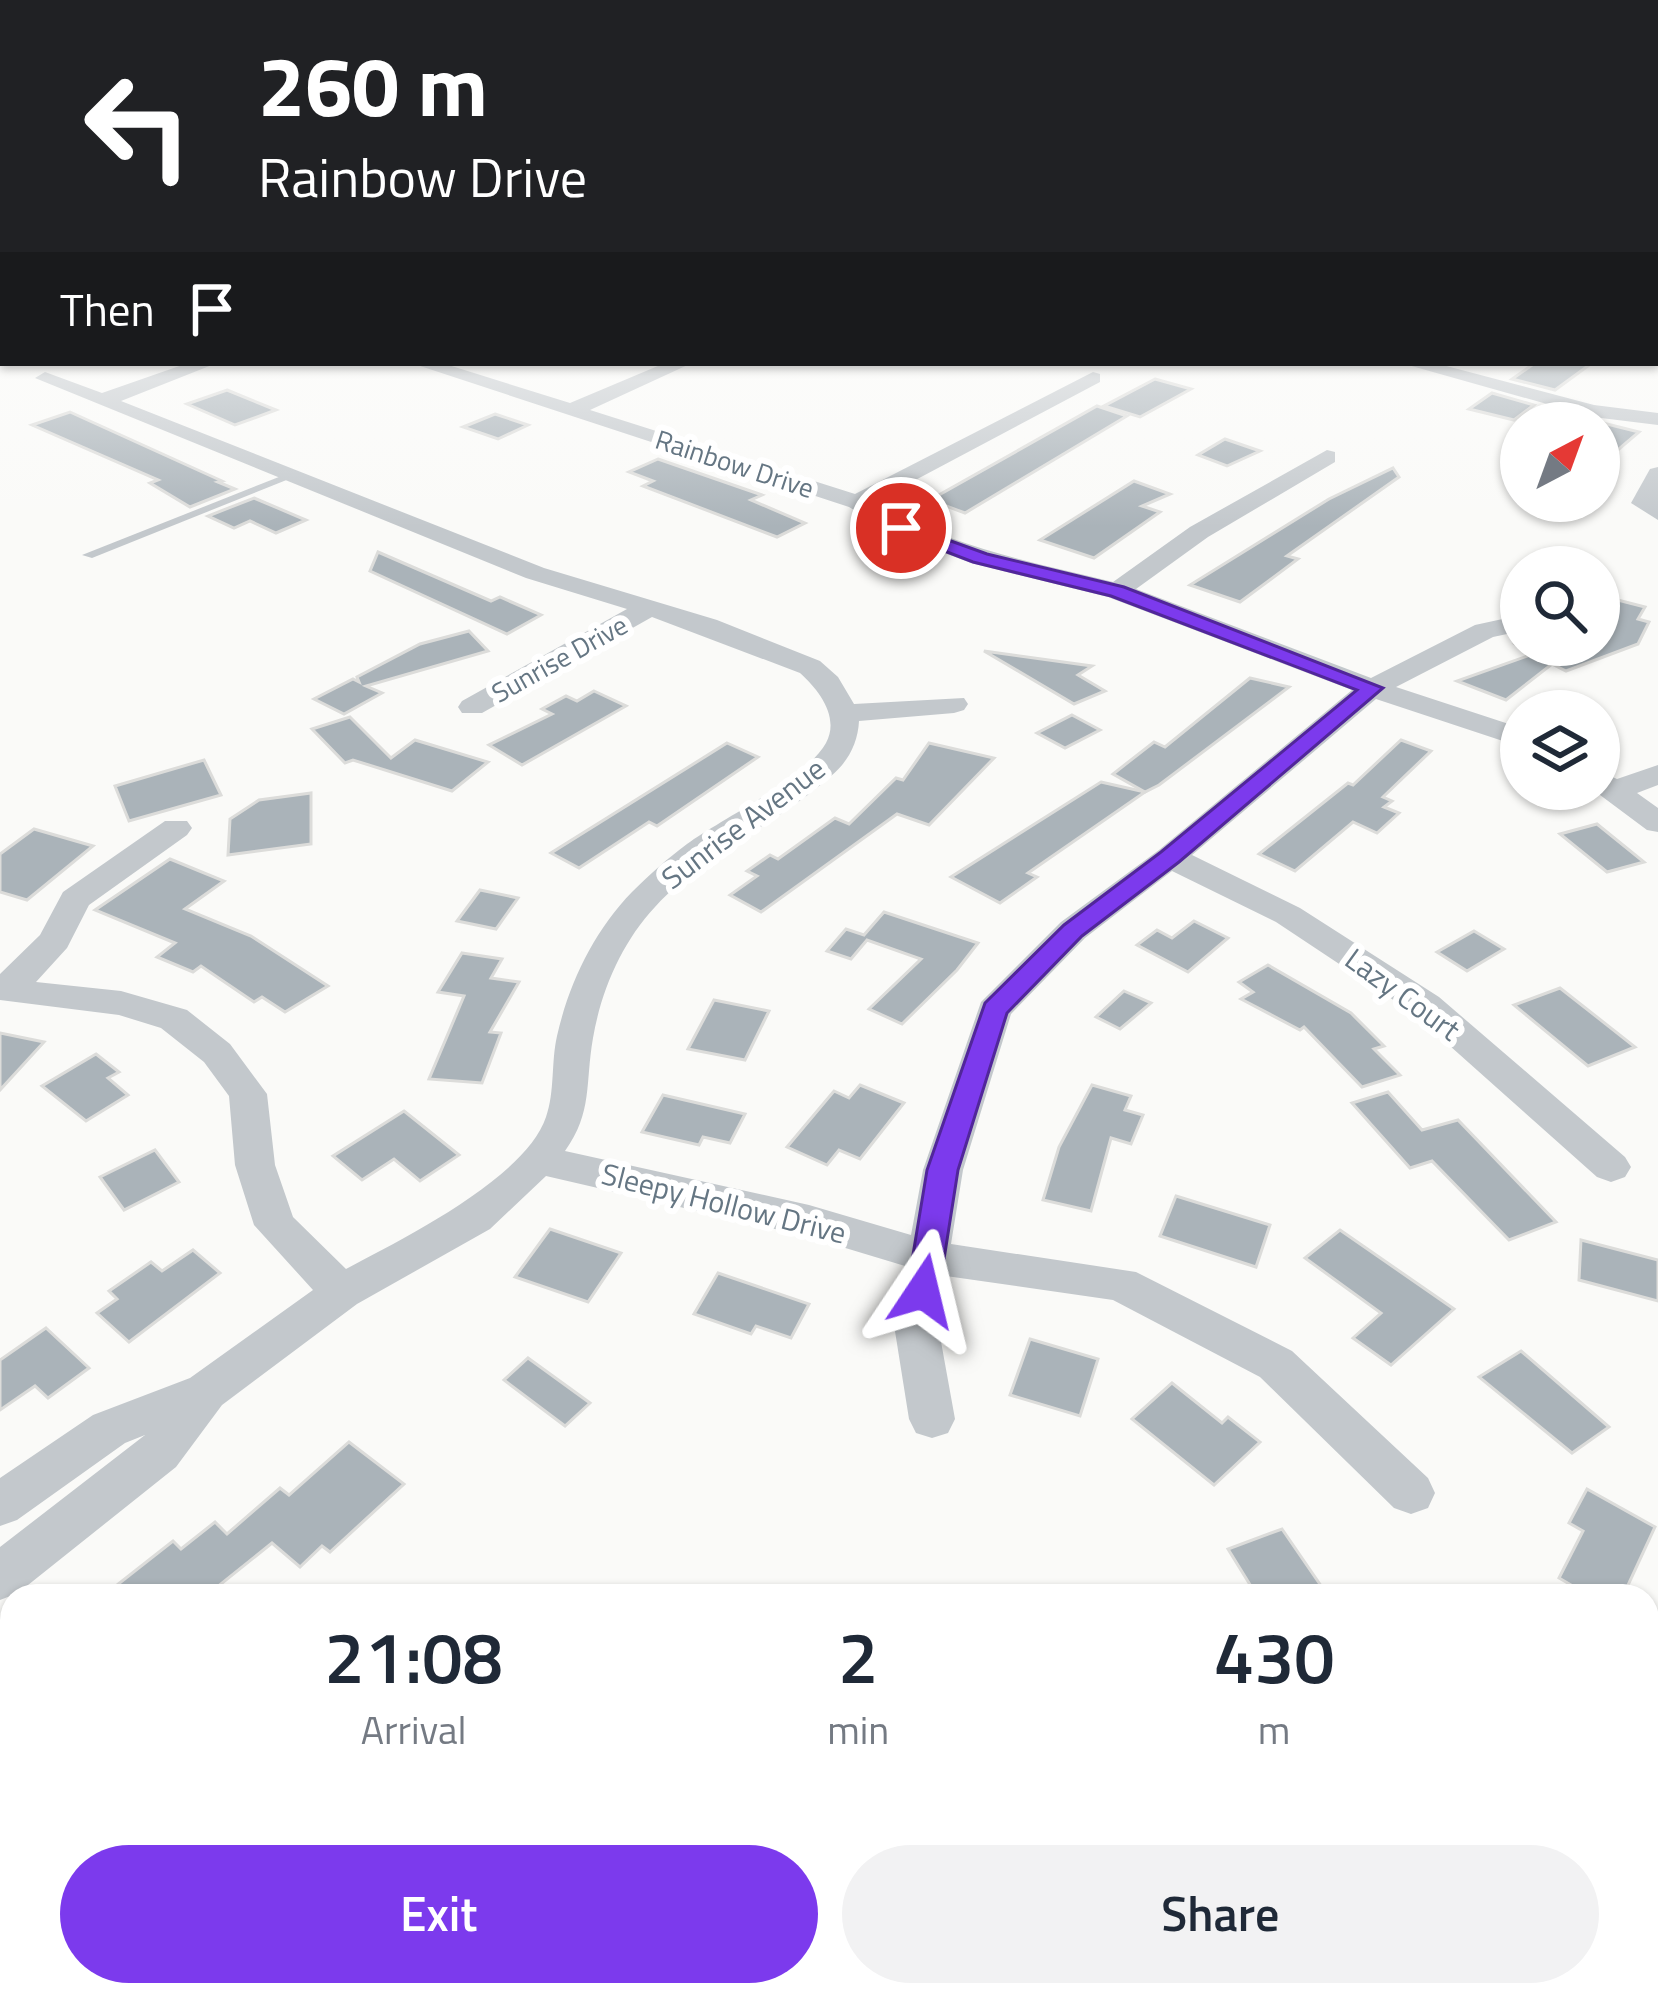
<!DOCTYPE html>
<html lang="en">
<head>
<meta charset="utf-8">
<style>
  body { margin:0; font-family:"Titillium Web",sans-serif; background:#f2f2f3; color:#1f2937; height:100vh; display:flex; flex-direction:column; font-size:45px; white-space:nowrap }
  * { box-sizing:border-box; margin:0 }
  p { font-size:39px; color:#747a83 }
  .icon { flex:none; width:66px; height:66px; fill:none; stroke:currentColor; stroke-width:2; stroke-linecap:round; stroke-linejoin:round }
  .map { position:relative; flex:1; overflow:hidden }
  .side { position:absolute; left:0px; top:1584px; width:1659px; height:423px; display:flex; flex-direction:column; background:#fff; border-radius:36px 36px 0 0; box-shadow:0 3px 9px #0004 }
  .side>* { flex:none }
  .hud { position:absolute; left:0px; top:0px; width:1659px; height:366px; box-shadow:0 3px 9px #0004; background:#202124; color:#fff; overflow:hidden }
  .needle { width:78px; rotate:41deg }
  .tools { position:absolute; left:1500px; top:402px; display:grid; gap:24px }
  .tools a { display:grid; place-items:center; width:120px; height:120px; border-radius:50%; background:#fff; box-shadow:0 3px 9px #0004; font-size:60px }
  .pin { position:absolute; display:grid; place-items:center; width:102px; height:102px; color:#fff; margin:-51px; border:6px solid #fff; border-radius:50%; box-shadow:0 3px 12px #0007 }
  .me { position:absolute; width:132px; margin:-66px; rotate:10deg; stroke-linejoin:round; filter:drop-shadow(0 0 9px #0008) }
  .turn { display:flex; align-items:center; gap:42px; height:252px; padding:0 60px; font-size:54px }
  .turn .icon { width:156px; height:156px; stroke-width:2.5 }
  .turn b { display:block; font-size:84px; line-height:102px }
  .then { display:flex; align-items:center; height:114px; padding:0 60px; background:#0003; gap:24px; font-size:45px }
  .eta { display:flex; justify-content:space-evenly; align-items:center; height:204px; text-align:center }
  .eta b { font-size:72px; font-weight:600; line-height:84px }
  .button { display:flex; gap:24px; margin-top:auto; padding:24px 60px }
  .button a { flex:1; height:138px; border-radius:72px; background:#7c3aed; color:#fff; font-size:48px; font-weight:600; line-height:138px; text-align:center }
  .button a+a { background:#f2f2f3; color:#1f2937 }
  .map>svg:first-child { display:block }
</style>
</head>
<body>
<div class="map">
<svg width="1658" height="2005" viewBox="0 0 1658 2005">
  <rect width="100%" height="100%" fill="#fafaf8"/>
  <!-- building -->
  <g fill="#aab3b9" stroke="#dcdcda" stroke-width="3">
    <polygon points="1535,363 1592,363 1555,390 1512,379"/>
    <polygon points="1155,379 1191,389 1140,417 1104,406"/>
    <polygon points="227,390 276,410 235,425 187,404"/>
    <polygon points="1492,393 1534,405 1514,420 1469,409"/>
    <polygon points="1097,406 1127,416 965,513 930,500"/>
    <polygon points="70,412 222,481 218,482 235,489 190,507 150,483 158,480 32,425"/>
    <polygon points="495,414 528,425 498,439 463,427"/>
    <polygon points="1599,422 1639,432 1599,466"/>
    <polygon points="1225,439 1260,451 1227,466 1198,455"/>
    <polygon points="658,459 762,495 751,500 805,523 777,537 643,486 653,481 629,472"/>
    <polygon points="1393,468 1399,477 1287,556 1298,559 1240,602 1190,585 1329,499"/>
    <polygon points="1134,481 1170,494 1142,506 1160,512 1094,558 1040,540"/>
    <polygon points="254,498 306,520 276,533 250,521 234,528 208,516"/>
    <polygon points="378,552 491,601 500,597 541,615 507,634 370,571"/>
    <polygon points="1606,597 1645,607 1638,619 1649,622 1638,644 1566,671 1552,664 1506,700 1457,681 1533,654 1517,645 1599,645 1599,610"/>
    <polygon points="469,631 488,651 366,686 382,693 344,714 314,699 353,679 359,682 357,677 420,644"/>
    <polygon points="984,651 1092,666 1078,675 1105,691 1074,704"/>
    <polygon points="1250,678 1289,687 1159,785 1145,792 1113,774 1154,742 1165,747"/>
    <polygon points="594,691 626,706 522,765 489,745 552,714 542,709 566,696 577,701"/>
    <polygon points="1072,715 1100,730 1065,748 1037,733"/>
    <polygon points="350,717 391,758 415,740 488,762 452,791 353,760 345,763 312,729"/>
    <polygon points="1401,740 1431,751 1383,797 1392,801 1384,807 1399,813 1377,833 1353,822 1295,871 1259,854 1348,783 1353,785"/>
    <polygon points="727,743 758,757 657,826 649,822 579,868 551,853"/>
    <polygon points="929,743 994,758 929,825 897,814 761,912 730,895 757,876 747,871 770,855 778,859 835,818 849,824 896,778 903,780"/>
    <polygon points="204,760 221,795 129,821 115,786"/>
    <polygon points="1101,782 1145,792 1028,873 1037,877 1000,903 951,877"/>
    <polygon points="311,793 311,844 228,855 230,819 259,800"/>
    <polygon points="1597,824 1644,862 1607,872 1560,834"/>
    <polygon points="34,829 93,846 27,900 0,892 0,854"/>
    <polygon points="170,859 224,881 185,909 251,936 328,986 285,1012 262,997 254,1002 201,966 193,972 157,957 175,943 95,910"/>
    <polygon points="480,890 518,898 496,929 457,921"/>
    <polygon points="884,912 978,943 957,970 902,1024 869,1009 921,959 867,940 851,959 827,951 846,929 864,935"/>
    <polygon points="1194,921 1228,938 1188,972 1137,945 1157,930 1172,938"/>
    <polygon points="1474,931 1504,949 1467,971 1437,952"/>
    <polygon points="462,953 502,959 491,978 519,982 490,1032 501,1033 482,1083 429,1079 464,996 438,992"/>
    <polygon points="1268,965 1351,1013 1384,1046 1374,1049 1400,1075 1362,1087 1304,1027 1300,1030 1241,999 1253,992 1239,982"/>
    <polygon points="1560,988 1635,1047 1588,1066 1514,1005"/>
    <polygon points="1124,991 1151,1003 1120,1029 1096,1017"/>
    <polygon points="714,1000 769,1011 745,1060 688,1049"/>
    <polygon points="0,1033 44,1042 0,1090"/>
    <polygon points="96,1054 119,1072 108,1078 128,1095 86,1121 42,1086"/>
    <polygon points="860,1085 904,1103 860,1159 839,1150 827,1165 787,1147 834,1091 849,1098"/>
    <polygon points="1092,1085 1131,1096 1125,1110 1143,1115 1131,1144 1111,1138 1091,1211 1043,1200 1059,1147"/>
    <polygon points="1388,1092 1422,1130 1458,1120 1556,1222 1509,1240 1432,1161 1410,1168 1352,1103"/>
    <polygon points="663,1095 745,1114 730,1143 703,1137 699,1145 642,1132"/>
    <polygon points="404,1111 459,1155 420,1181 394,1159 362,1180 333,1156"/>
    <polygon points="155,1150 179,1182 124,1210 100,1177"/>
    <polygon points="1176,1196 1270,1225 1256,1267 1160,1236"/>
    <polygon points="550,1229 621,1253 588,1302 515,1277"/>
    <polygon points="1340,1230 1454,1309 1391,1365 1353,1338 1381,1313 1305,1258"/>
    <polygon points="1581,1240 1658,1260 1658,1301 1579,1280"/>
    <polygon points="193,1250 220,1273 129,1342 97,1313 117,1299 109,1291 151,1262 162,1271"/>
    <polygon points="718,1273 809,1304 791,1338 756,1326 751,1334 694,1314"/>
    <polygon points="46,1328 89,1368 48,1398 35,1386 0,1410 0,1360"/>
    <polygon points="1030,1339 1098,1359 1080,1416 1010,1395"/>
    <polygon points="1521,1351 1609,1427 1572,1453 1479,1377"/>
    <polygon points="528,1358 590,1403 565,1426 504,1380"/>
    <polygon points="1172,1383 1222,1423 1228,1417 1260,1442 1214,1485 1132,1419"/>
    <polygon points="349,1442 404,1484 330,1552 322,1546 300,1567 272,1543 206,1596 103,1596 173,1541 181,1549 215,1522 227,1534 280,1488 289,1495"/>
    <polygon points="1587,1489 1655,1527 1623,1596 1590,1596 1559,1578 1583,1531 1569,1523"/>
    <polygon points="1282,1529 1328,1596 1257,1596 1228,1549"/>
  </g>
  <g fill="none" stroke-linecap="round" stroke-linejoin="round">
    <!-- secondary casing -->
    <g stroke="#b3babf" stroke-width="3">
      <g id="secondary">
        <rect x="1656" y="275" width="2" height="16"/>
        <polygon points="0,1700 12,1705 12,1791 0,1786"/>
        <polygon points="170,1995 261,1995 265,2005 174,2005"/>
      </g>
    </g>
    <!-- lane -->
    <g fill="#c3c8cc" fill-rule="evenodd">
      <rect x="1656" y="255" width="2" height="6"/>
      <polygon points="289,473 299,475 92,558 82,555"/>
    </g>
    <!-- street -->
    <g fill="#c3c8cc" fill-rule="evenodd">
      <path d="M188,363H217L121,401L544,568L717,620L820,661L838,677L854,704L964,698L968,704L964,710L954,713L859,721C858,743 848,762 831,776C776,825 706,852 655,907C622,942 601,991 593,1038C585,1083 593,1112 565,1151L809,1205L911,1235L923,1170L981,1002L1061,922L1159,850L1352,690L1108,597L971,563L892,533L849,507L411,363H442L570,403L665,363H692L590,410L855,494L1093,372L1100,374V382L874,502C948,546 1030,562 1113,582L1190,527L1327,450L1335,452V462L1208,537L1136,589L1371,678L1475,625L1521,615V631L1493,637L1396,687L1521,728V747L1376,699L1192,855L1300,908L1439,997L1625,1157L1631,1167L1625,1177L1611,1182L1597,1177L1413,1013L1276,922L1172,871L1085,938L1011,1014L963,1170L951,1244L1136,1272L1292,1351L1428,1478L1435,1493L1428,1508L1411,1514L1394,1508L1260,1377L1113,1300L946,1276L938,1325L955,1419L948,1433L932,1438L916,1433L909,1419L894,1325L905,1266L809,1237L546,1176L490,1229L357,1304L222,1405L176,1467L18,1593L0,1600V1547L145,1435L125,1443L17,1520L0,1526V1478L93,1415L190,1378L313,1290L254,1225L235,1165L229,1096L204,1062L161,1028L119,1015L0,1000V974L40,935L63,892L165,821H187L192,828L187,835L89,905L67,948L36,982L121,991L187,1010L230,1044L267,1094L275,1165L293,1217L346,1269C402,1239 525,1179 546,1117C555,1092 551,1062 557,1036C569,983 594,931 632,892C648,876 668,858 687,844C721,819 808,777 826,743C840,717 819,690 800,673L652,617L482,713H462L458,707L462,701L627,609L526,578L35,378L45,372L102,393Z"/>
      <polygon points="1401,363 1435,363 1594,405 1658,413 1658,425 1593,417"/>
      <polygon points="1658,467 1658,520 1631,503 1650,469"/>
      <polygon points="1658,765 1658,785 1637,793 1658,808 1658,832 1647,830 1592,789 1599,789 1599,771 1617,779"/>
      <polygon points="12,1810 12,1871 0,1876 0,1815"/>
    </g>
    <!-- secondary -->
    <use href="#secondary" fill="#fff" fill-rule="evenodd"/>
  </g>
  <!-- sky -->
  <linearGradient id="sky" x2="0" y2="1"><stop stop-color="#96bcdc"/><stop offset="0.47" stop-color="#fdfdfc"/><stop offset="1" stop-color="#fdfdfc" stop-opacity="0"/></linearGradient>
  <rect width="1658" height="527" fill="url(#sky)"/>
  <!-- route -->
  <polygon fill="#7c3aed" stroke="#51269a" stroke-width="3" points="901,523 987,554 1124,587 1383,688 1179,862 1082,936 1007,1013 958,1170 939,1291 935,1300 923,1304 912,1300 907,1291 927,1170 985,1003 1064,925 1161,852 1357,690 1111,596 973,562 895,532 895,524"/>
  <g text-anchor="middle" dominant-baseline="central" stroke-width="12" stroke-linejoin="round" paint-order="stroke">
    <!-- far-street labels -->
    <g font-size="27" fill="#657683" stroke="#fff">
      <text transform="translate(735 463) rotate(18)">Rainbow Drive</text>
      <text transform="translate(559 658) rotate(-29)">Sunrise Drive</text>
    </g>
    <!-- street labels -->
    <g font-size="30" fill="#657683" stroke="#fff">
      <text transform="translate(743 823) rotate(-37)">Sunrise Avenue</text>
      <text transform="translate(1403 994) rotate(36)">Lazy Court</text>
      <text transform="translate(724 1203) rotate(14)">Sleepy Hollow Drive</text>
    </g>
  </g>
</svg>
<div class="tools">
<a><svg class="needle" viewBox="-14 -14 28 28"><path d="M0-13l5 13h-10z" fill="#e53935"/><path d="M0 13l5-13h-10z" fill="#747a83"/></svg></a>
<a><svg class="icon" aria-label="search" viewBox="0 0 24 24"><circle cx="10" cy="10" r="6"/><path d="M15 15l6 6"/></svg></a>
<a><svg class="icon" aria-label="layers" viewBox="0 0 24 24"><path d="M12 4l9 5-9 5-9-5zM3 14l9 5 9-5"/></svg></a>
</div>
<div class="pin" style="left:901px;top:528px;background:#d93025"><svg class="icon" aria-label="arrive" viewBox="0 0 24 24"><path d="M6 21V4h12l-3 4 3 4H6"/></svg></div>
<svg class="me" style="left:923px;top:1291px" viewBox="-20 -20 40 40"><path d="M0-17L14 15 0 8-14 15z" fill="#7c3aed" stroke="#fff" stroke-width="4"/></svg>
<div class="hud">
<div class="turn"><svg class="icon" aria-label="left" viewBox="0 0 24 24"><path d="M17 20v-9H6M10 6l-5 5 5 5"/></svg><div><b>260 m</b>Rainbow Drive</div></div>
<div class="then">Then<svg class="icon" aria-label="arrive" viewBox="0 0 24 24"><path d="M6 21V4h12l-3 4 3 4H6"/></svg></div>
</div>
<section class="side">
<div class="eta">
<div><b>21:08</b><p>Arrival</p></div>
<div><b>2</b><p>min</p></div>
<div><b>430</b><p>m</p></div>
</div>
<div class="button"><a>Exit</a><a>Share</a></div>
</section>
</div>
</body>
</html>
